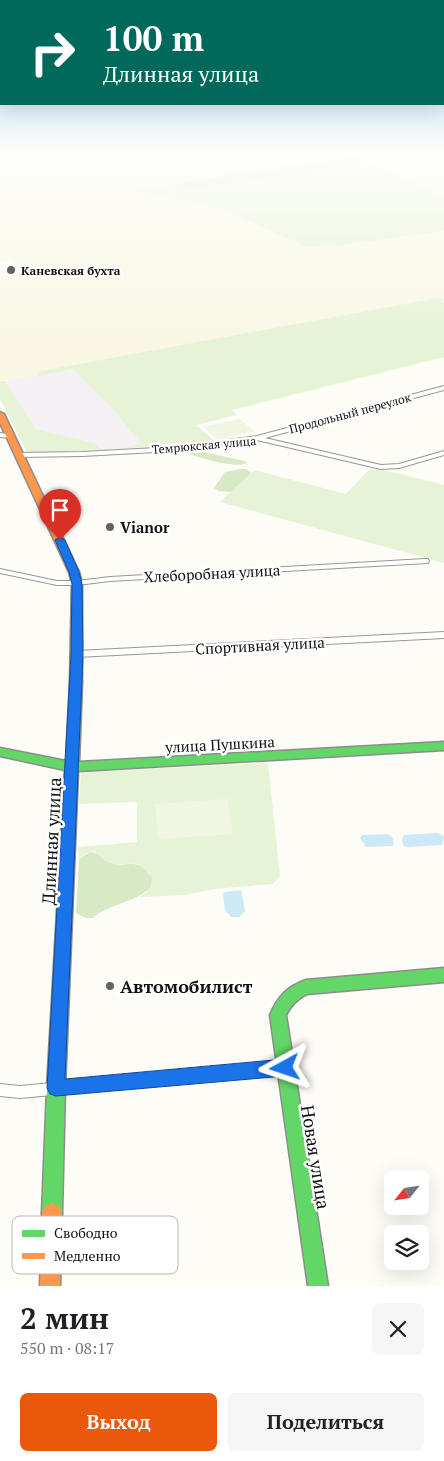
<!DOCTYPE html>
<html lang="ru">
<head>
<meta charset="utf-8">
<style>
  body { margin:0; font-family:"PT Serif",serif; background:#f6f6f6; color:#202124; height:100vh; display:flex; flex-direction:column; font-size:19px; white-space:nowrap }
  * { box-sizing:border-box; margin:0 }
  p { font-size:16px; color:#757577 }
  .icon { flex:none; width:28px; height:28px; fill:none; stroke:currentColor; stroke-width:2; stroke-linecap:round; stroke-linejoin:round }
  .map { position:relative; height:1286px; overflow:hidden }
  .sheet { display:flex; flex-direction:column; background:#fff; flex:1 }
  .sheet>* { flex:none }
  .top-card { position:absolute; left:0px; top:0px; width:445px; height:105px; box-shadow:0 5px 20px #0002; background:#00695c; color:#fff; overflow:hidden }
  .needle { width:32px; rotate:240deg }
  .fabs { position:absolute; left:384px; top:1170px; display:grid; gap:10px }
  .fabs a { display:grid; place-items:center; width:45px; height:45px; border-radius:8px; background:#fff; box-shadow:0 5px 20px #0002; font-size:25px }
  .pin { position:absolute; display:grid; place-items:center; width:42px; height:42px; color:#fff; margin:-51px -21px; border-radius:50% 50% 50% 0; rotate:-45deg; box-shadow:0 0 5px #0007 }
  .pin .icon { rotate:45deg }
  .me { position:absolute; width:55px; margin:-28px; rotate:265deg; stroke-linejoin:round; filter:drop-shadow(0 0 4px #0008) }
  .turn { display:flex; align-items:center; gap:18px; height:105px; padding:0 20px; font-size:22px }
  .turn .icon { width:65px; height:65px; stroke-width:2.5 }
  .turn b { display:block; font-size:35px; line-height:42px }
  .round { display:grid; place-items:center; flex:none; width:52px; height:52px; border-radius:8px; background:#f6f6f6 }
  .headline { display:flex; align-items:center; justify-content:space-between; height:85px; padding:0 20px }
  h1 { font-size:30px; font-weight:800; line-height:38px }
  .cta { display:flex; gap:10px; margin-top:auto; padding:10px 20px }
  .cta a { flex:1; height:58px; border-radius:8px; background:#ea580c; color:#fff; font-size:20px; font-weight:800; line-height:58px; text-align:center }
  .cta a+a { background:#f6f6f6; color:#202124 }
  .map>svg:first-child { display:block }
</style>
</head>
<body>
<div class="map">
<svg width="444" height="1286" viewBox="0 0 444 1286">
  <rect width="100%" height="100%" fill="#fdfcf7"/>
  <!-- industrial -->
  <polygon fill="#f5f0f3" points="73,369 110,406 142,443 120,449 102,450 95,443 36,429 5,381"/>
  <!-- farmland -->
  <g fill="#f9f7e4">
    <polygon points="0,153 370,153 135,191 220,208 307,247 336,246 444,231 444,300 437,298 40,371 38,376 0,381 0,276 25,272 12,260 0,262"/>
    <polygon points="414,153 444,153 444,196 365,161"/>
  </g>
  <!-- green -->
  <g fill="#e7f3d7">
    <polygon points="365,161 444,196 444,231 336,246 307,247 220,208 133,191 179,183 171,186 174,189 189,189 351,166"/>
    <polygon points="437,298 444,300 441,301 444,303 444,357 232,410 237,415 196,425 215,441 120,449 141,443 110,406 73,369 38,376 40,371"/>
    <polygon points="0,381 5,381 36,429 95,443 102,450 31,453 27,452 0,399"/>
    <polygon points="370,469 388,471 444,485 444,563 220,502 254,470 346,494"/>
    <path d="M268,763L280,876L273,884L214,889L186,895L139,897L147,892L138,864C129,863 118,866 109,863C95,858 98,843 79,859L78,847L137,842V802L79,804L81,772Z"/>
  </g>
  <!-- forest -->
  <g fill="#d8eac5">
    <polygon points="370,153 414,153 360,162 351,166 189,189 181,190 171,188 179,183"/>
    <path d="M194,450L245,461L247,463C238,469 200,458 189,454Z"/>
    <polygon points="241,469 246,469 251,473 231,492 219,491 214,488 225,472"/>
    <path d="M90,852C102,853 100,860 110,863C131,869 134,855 152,878L151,886C136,904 111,902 93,918H86L76,913L79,859Z"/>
  </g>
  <!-- pitch -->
  <g fill="#f0f6e1">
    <polygon points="239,419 255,431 218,440 203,427"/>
    <polygon points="228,799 233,834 158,839 155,804"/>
  </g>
  <!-- water -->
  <g fill="#cde8f7">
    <polygon points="438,833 444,837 442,845 406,847 403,845 402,839 404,835"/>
    <path d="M388,834C393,837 394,840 393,846L366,847L360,838L362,835Z"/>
    <polygon points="241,890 245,911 239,917 231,917 225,910 223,894 225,892"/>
  </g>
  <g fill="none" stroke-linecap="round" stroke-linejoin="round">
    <!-- street casing -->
    <g stroke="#979795" stroke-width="2">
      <g id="street">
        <polygon points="444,386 444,390 265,438 381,465 399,464 444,451 444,455 399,468 381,469 257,440 175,451 82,456 19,457 16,455 19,453 82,452 175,447 257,436"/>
        <polygon points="0,433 10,434 13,436 10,438 0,437"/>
        <polygon points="425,559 428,559 429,561 428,563 110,581 77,585 57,585 0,573 0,569 57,581 77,581 110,577"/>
        <polygon points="444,632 444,638 77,657 73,654 77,651"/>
        <polygon points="285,1061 290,1063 292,1067 290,1071 285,1073 20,1098 0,1096 0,1084 20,1086"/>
      </g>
    </g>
    <!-- fast casing -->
    <g stroke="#8e8d8b" stroke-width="3">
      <g id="fast">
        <polygon points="76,679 82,683 79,762 444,742 444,750 78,771 65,1088 62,1213 59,1220 52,1223 45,1220 42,1213 47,1088 65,770 0,756 0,748 66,761 70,683"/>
        <path d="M444,968V982L307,994C297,999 291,1005 286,1015L328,1286H308L270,1015C278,996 287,987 306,980Z"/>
      </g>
    </g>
    <!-- slow casing -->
    <g stroke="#8e8d8b" stroke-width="3">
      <g id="slow">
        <polygon points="0,412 4,414 79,572 82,583 82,683 80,686 72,686 70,683 72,583 69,572 0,423"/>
        <polygon points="52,1203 59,1206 62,1213 60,1286 40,1286 42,1213 45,1206"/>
      </g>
    </g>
    <!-- street -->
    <use href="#street" fill="#fffffe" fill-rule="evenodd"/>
    <!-- fast -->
    <use href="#fast" fill="#63d668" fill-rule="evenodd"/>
    <!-- slow -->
    <use href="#slow" fill="#ff974d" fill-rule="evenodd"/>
  </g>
  <!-- sky -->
  <linearGradient id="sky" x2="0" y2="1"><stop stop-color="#9dc9ee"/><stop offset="0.46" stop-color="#fefefb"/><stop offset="1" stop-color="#fefefb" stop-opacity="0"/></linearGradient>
  <rect width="444" height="333" fill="url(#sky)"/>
  <!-- route -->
  <polygon fill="#1a73e8" stroke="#114b97" points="60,537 65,540 79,572 82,584 83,654 65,1079 285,1059 291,1062 294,1068 291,1073 285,1076 56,1096 50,1094 47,1088 71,654 72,584 69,572 55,540"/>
  <!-- markers -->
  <g fill="#646362" stroke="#fff" stroke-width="2">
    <circle cx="11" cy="270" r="5"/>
    <circle cx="110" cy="527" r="5"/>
    <circle cx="110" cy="986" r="5"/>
  </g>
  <g text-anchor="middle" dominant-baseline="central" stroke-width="5" stroke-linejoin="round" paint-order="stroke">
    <!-- far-poi labels -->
    <g font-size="12" font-weight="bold" fill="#111" stroke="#fff" text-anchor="start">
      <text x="21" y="270">Каневская бухта</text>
    </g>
    <!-- far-street labels -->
    <g font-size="12" fill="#111" stroke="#fff">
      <text transform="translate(350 413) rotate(-15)">Продольный переулок</text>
      <text transform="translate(204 445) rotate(-5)">Темрюкская улица</text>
    </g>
    <!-- poi labels -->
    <g font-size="15" font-weight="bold" fill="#111" stroke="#fff" text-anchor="start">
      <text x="120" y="527">Vianor</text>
    </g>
    <!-- street labels -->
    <g font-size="15" fill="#111" stroke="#fff">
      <text transform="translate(212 573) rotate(-3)">Хлеборобная улица</text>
      <text transform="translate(260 645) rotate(-3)">Спортивная улица</text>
      <text transform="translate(220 744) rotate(-3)">улица Пушкина</text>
    </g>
    <!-- near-street labels -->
    <g font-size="18" fill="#111" stroke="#fff">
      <text transform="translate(51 841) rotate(-87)">Длинная улица</text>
      <text transform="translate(316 1157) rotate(81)">Новая улица</text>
    </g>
    <!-- near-poi labels -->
    <g font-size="18" font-weight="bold" fill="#111" stroke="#fff" text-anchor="start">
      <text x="120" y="986">Автомобилист</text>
    </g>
  </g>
  <!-- legend -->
  <rect x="12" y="1216" width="166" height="58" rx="8" fill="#fff" stroke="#b8b8b8" stroke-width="1"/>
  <rect x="22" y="1230" width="23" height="7" fill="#63d668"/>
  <rect x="22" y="1253" width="23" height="6" fill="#ff974d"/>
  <g font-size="14" fill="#111">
    <text x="54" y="1238">Свободно</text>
    <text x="54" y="1261">Медленно</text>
  </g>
</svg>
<div class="fabs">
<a><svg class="needle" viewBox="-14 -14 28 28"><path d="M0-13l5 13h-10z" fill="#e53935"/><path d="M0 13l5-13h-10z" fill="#757577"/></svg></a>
<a><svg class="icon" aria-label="layers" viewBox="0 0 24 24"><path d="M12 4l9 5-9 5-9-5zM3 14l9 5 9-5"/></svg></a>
</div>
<div class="pin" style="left:60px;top:540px;background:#d93025"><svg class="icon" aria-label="arrive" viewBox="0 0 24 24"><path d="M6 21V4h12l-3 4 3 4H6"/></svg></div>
<svg class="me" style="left:285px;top:1068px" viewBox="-20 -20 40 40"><path d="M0-17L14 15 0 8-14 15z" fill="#1a73e8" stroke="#fff" stroke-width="4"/></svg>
<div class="top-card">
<div class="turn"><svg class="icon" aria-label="right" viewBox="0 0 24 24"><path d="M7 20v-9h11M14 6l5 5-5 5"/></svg><div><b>100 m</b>Длинная улица</div></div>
</div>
</div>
<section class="sheet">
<div class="headline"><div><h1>2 мин</h1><p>550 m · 08:17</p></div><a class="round"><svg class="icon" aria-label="close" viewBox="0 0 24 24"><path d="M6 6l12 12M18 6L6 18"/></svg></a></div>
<div class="cta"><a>Выход</a><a>Поделиться</a></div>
</section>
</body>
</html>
